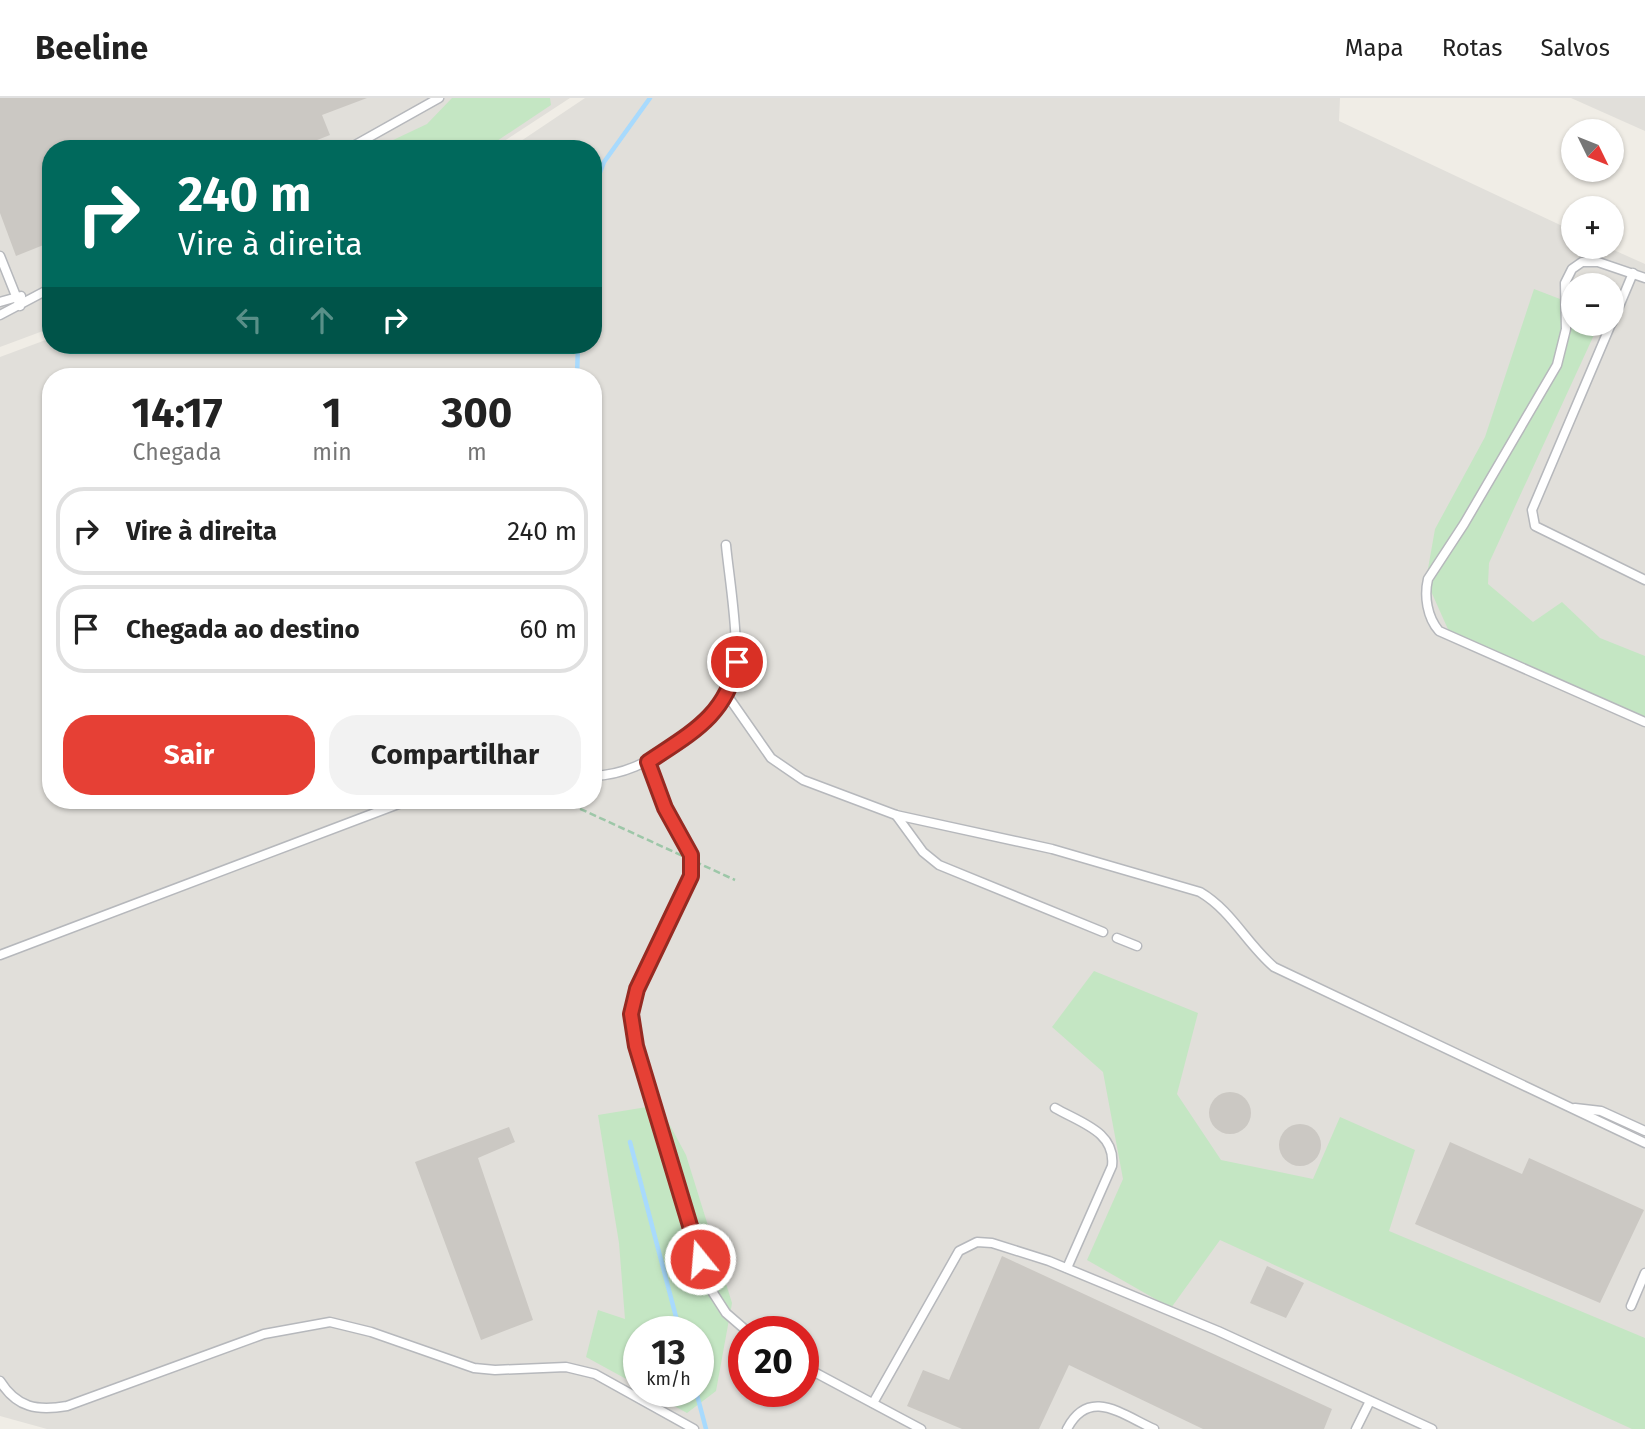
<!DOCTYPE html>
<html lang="pt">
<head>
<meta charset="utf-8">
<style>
  body { margin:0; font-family:"Fira Sans",sans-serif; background:#f2f2f2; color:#222; height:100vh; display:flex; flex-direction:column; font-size:26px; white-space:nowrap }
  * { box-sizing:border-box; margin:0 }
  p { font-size:23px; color:#767676 }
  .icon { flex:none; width:38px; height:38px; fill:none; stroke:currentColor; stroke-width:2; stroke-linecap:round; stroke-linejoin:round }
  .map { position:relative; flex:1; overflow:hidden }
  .panel { position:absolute; left:42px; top:270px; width:560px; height:441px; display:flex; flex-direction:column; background:#fff; border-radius:28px; box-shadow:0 2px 5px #0004 }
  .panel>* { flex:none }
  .banner { position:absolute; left:42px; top:42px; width:560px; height:214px; border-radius:28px; box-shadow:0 2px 5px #0004; background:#00695c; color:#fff; overflow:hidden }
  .needle { width:46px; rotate:133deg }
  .fabs { position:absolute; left:1561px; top:21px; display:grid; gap:14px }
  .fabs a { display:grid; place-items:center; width:63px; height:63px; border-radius:50%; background:#fff; box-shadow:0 2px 5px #0004; font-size:35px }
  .speed { position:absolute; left:623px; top:1218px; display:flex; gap:14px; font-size:35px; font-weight:700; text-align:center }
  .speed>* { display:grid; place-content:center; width:91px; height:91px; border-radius:50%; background:#fff; box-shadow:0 2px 5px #0004; line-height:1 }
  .speed small { font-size:18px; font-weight:400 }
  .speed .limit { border:10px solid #d22; background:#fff; color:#111 }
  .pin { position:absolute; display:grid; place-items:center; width:60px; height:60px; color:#fff; margin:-30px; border:4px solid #fff; border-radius:50%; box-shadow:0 2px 7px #0007 }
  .me { position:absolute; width:77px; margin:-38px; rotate:343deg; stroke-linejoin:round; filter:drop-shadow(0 0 5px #0008) }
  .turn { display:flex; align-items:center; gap:24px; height:147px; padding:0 21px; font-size:32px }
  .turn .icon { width:91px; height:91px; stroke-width:2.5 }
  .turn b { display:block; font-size:49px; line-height:60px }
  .lanes { display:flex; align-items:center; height:66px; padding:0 21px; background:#0003; justify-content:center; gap:35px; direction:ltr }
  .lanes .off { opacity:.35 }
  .eta { display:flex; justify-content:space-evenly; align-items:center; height:119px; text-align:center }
  .eta b { font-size:42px; font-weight:700; line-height:49px }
  .cta { display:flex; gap:14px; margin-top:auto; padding:14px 21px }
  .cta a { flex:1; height:80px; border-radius:28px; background:#e64035; color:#fff; font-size:28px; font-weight:700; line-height:80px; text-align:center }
  .cta a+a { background:#f2f2f2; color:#222 }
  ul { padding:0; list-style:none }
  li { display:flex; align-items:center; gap:21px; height:88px; margin:0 14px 10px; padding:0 7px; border:4px solid #e0e0e0; border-radius:28px }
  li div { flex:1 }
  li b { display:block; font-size:26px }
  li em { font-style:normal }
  header { display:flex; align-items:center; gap:42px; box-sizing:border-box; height:98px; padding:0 35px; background:#fff; border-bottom:2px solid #e0e0e0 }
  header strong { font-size:33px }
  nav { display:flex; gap:38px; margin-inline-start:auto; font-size:24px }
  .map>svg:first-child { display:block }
</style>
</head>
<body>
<header>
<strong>Beeline</strong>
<nav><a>Mapa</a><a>Rotas</a><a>Salvos</a></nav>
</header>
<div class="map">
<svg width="1645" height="1331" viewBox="0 0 1645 1331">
  <rect width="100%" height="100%" fill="#f0ede6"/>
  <!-- industrial -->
  <g fill="#e1dfda" fill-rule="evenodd">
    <polygon points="0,0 570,0 492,51 51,51 51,230 0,249"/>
    <path d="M585,0H1340L1339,23L1573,133V149H1607L1645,166V1331H47L0,1318V259L51,240V247H593V51H509ZM1573,187H1612V226H1573ZM51,278H593V702H51ZM639,1234H698V1293H639ZM744,1234H803V1293H744Z"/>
    <polygon points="1571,0 1645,0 1645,33"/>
  </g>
  <!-- green -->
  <g fill="#c4e6c3">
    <polygon points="452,0 550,0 551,7 485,51 374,51 427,26"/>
    <polygon points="1534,191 1573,206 1573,226 1599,226 1489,465 1488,486 1533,524 1562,504 1600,540 1645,558 1645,622 1451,538 1426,482 1435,431 1485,339"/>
    <polygon points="1094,873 1198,915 1177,996 1221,1062 1313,1081 1340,1019 1415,1052 1389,1133 1645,1240 1645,1331 1632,1331 1220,1142 1171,1210 1087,1162 1123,1081 1103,974 1052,929"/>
    <polygon points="659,1007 686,1057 732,1205 716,1293 687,1315 647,1293 698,1293 698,1234 639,1234 639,1288 586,1259 598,1212 625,1221 619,1145 598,1017"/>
  </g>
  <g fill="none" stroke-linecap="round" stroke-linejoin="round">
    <!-- stream -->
    <g stroke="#a8dafd" stroke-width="4.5">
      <polyline points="593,93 604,64 650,0"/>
      <polyline points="577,278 578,247"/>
      <polyline points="630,1044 680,1234"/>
      <polyline points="696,1293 706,1331"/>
    </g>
  </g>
  <!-- building -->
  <g fill="#cbc8c3">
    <polygon points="0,0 367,0 322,17 330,37 294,51 51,51 51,144 16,158 0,115"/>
    <circle cx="1230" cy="1015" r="21"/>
    <circle cx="1300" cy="1047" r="21"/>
    <polygon points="509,1029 515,1044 478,1060 533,1222 481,1242 415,1064"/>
    <polygon points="1450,1044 1522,1076 1529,1060 1644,1112 1600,1205 1415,1126"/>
    <polygon points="1002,1158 1332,1311 1324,1331 1203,1331 1069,1267 1039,1331 962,1331 907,1308 923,1272 949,1282"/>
    <polygon points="1267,1168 1304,1185 1286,1220 1250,1205"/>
  </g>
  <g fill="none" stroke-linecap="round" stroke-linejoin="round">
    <!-- service casing -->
    <g stroke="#b6b8bc" stroke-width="11">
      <g id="service">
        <polyline points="348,51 439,0"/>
        <polyline points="0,158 20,208"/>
        <path d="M1645,180L1598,164H1582L1572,171L1565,185L1566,231L1557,267L1464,426L1428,481C1424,498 1427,519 1439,533L1645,624"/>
        <polyline points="0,204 21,198"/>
        <polyline points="0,217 51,190"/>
        <polyline points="1612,225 1633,175"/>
        <polyline points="1611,226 1532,412 1535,428 1645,482"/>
        <path d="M727,597L771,660L803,682L896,717L1052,751L1200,794C1232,813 1246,845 1274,869L1645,1045"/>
        <polyline points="648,664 665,710 691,757 691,778 637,891 631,916 636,948 708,1187 726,1215 748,1234"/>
        <path d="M593,678C624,677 648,664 673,647C695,633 718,616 730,592C744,563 729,481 726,447"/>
        <polyline points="896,717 923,754 939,767 1103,834"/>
        <polyline points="1117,840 1137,848"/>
        <polyline points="0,857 409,702"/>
        <path d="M1055,1010C1081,1025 1116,1034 1112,1068L1067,1170"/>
        <polyline points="1575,1010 1601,1013 1645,1033"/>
        <polyline points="1631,1208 1645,1175"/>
        <polyline points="803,1268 921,1331"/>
        <path d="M0,1283C17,1310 37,1313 67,1308L264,1236L330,1224L371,1234L474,1270L495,1272L566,1269L595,1276L694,1331"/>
        <polyline points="873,1305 959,1153 977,1144 992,1145 1049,1163 1218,1233 1432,1331"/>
        <path d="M1067,1331C1089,1289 1121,1316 1154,1331"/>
        <polyline points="1356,1331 1370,1303"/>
      </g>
    </g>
    <!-- service -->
    <use href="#service" stroke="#fff" stroke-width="8"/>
    <!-- path-bridge -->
    <polyline stroke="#9dc7a8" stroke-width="2.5" stroke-dasharray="7 3.5" stroke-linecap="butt" points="561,702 735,782"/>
  </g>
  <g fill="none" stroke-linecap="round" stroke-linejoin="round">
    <!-- route casing -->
    <g stroke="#962a22" stroke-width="18">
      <path id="route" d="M700,1161L636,948L631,916L637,891L691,778V757L665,710L648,664C691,635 726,618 737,564"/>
    </g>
    <!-- route -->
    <use href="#route" stroke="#e64035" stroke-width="12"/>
  </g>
</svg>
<div class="fabs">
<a><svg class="needle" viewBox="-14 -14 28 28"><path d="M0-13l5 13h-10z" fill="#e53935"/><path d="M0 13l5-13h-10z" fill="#767676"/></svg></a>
<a>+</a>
<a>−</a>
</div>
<div class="speed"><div>13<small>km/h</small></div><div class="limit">20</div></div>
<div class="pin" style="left:737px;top:564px;background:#d93025"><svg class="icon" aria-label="arrive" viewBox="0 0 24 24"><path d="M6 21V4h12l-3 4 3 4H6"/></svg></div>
<svg class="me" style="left:700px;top:1161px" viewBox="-20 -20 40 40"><circle r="17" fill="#e64035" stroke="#fff" stroke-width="3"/><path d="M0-11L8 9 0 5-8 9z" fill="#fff"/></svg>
<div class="banner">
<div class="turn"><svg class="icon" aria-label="right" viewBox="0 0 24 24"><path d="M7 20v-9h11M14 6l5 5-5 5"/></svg><div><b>240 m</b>Vire à direita</div></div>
<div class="lanes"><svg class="icon off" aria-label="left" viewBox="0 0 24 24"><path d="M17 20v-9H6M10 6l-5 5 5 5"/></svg><svg class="icon off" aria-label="ahead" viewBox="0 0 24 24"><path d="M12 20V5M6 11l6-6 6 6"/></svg><svg class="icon" aria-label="right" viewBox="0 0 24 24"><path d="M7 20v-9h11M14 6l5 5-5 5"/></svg></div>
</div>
<section class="panel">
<div class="eta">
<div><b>14:17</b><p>Chegada</p></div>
<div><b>1</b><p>min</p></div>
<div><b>300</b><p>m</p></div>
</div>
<ul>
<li><svg class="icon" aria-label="right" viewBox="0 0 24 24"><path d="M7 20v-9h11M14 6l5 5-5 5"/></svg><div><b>Vire à direita</b></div><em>240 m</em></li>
<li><svg class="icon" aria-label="arrive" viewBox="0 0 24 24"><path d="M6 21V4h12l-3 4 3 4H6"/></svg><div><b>Chegada ao destino</b></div><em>60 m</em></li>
</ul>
<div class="cta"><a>Sair</a><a>Compartilhar</a></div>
</section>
</div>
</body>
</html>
